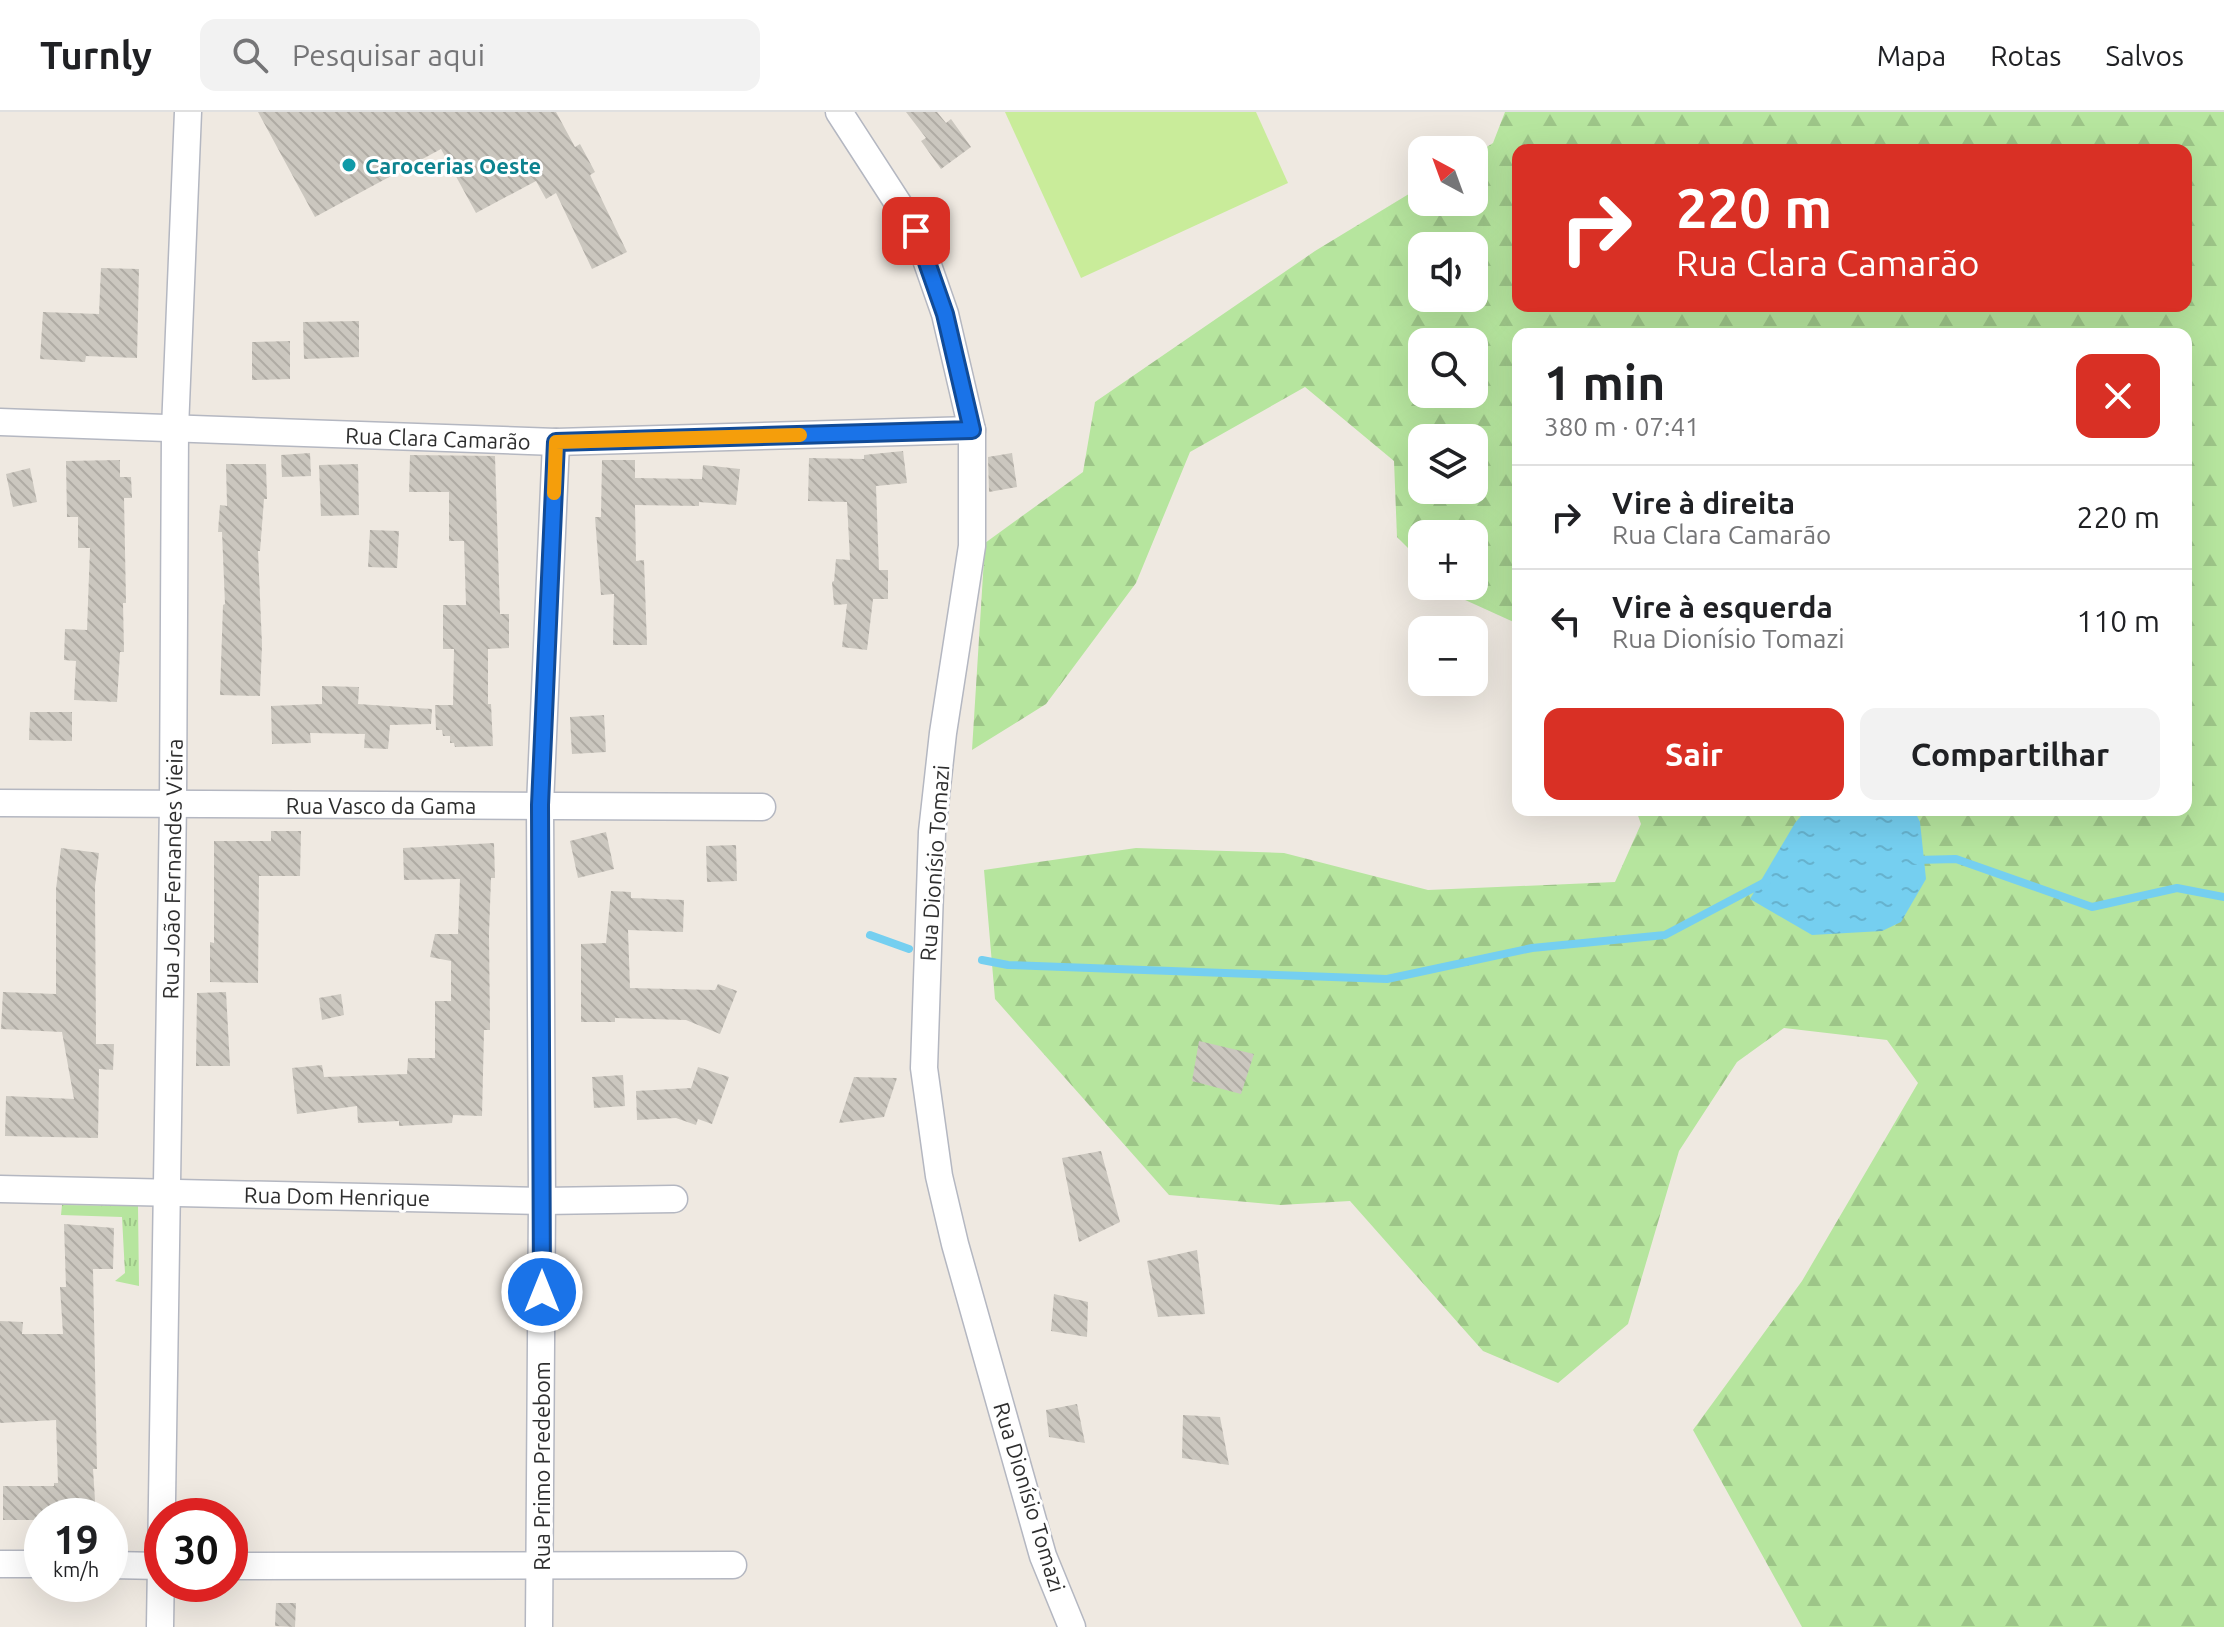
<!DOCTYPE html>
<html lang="pt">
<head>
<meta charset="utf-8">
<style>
  body { margin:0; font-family:Ubuntu,sans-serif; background:#f2f2f2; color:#202124; height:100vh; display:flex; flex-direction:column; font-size:30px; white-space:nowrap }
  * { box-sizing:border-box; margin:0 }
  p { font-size:26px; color:#757577 }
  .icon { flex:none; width:44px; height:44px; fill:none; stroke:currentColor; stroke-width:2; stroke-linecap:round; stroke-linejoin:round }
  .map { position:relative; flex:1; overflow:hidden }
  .panel { position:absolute; left:1512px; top:216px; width:680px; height:488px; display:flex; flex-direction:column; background:#fff; border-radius:16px; box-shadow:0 8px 32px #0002 }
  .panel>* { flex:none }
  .banner { position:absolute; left:1512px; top:32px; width:680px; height:168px; border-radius:16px; box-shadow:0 8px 32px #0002; background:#d93025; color:#fff; overflow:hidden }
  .needle { width:52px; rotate:319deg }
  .controls { position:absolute; left:1408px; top:24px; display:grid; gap:16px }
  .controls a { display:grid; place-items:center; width:80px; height:80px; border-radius:16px; background:#fff; box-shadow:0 8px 32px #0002; font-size:40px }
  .speed { position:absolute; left:24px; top:1386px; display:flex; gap:16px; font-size:40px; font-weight:700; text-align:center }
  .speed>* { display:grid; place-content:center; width:104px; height:104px; border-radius:50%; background:#fff; box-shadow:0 8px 32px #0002; line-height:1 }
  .speed small { font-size:20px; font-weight:400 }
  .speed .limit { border:12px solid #d22; background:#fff; color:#111 }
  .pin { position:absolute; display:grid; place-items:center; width:68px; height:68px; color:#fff; margin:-34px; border-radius:16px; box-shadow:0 4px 12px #0006 }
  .me { position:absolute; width:88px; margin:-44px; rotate:0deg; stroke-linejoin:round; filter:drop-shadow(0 0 6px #0008) }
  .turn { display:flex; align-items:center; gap:28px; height:168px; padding:0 32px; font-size:36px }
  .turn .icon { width:104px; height:104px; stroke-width:2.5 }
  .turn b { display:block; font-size:56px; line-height:68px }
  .round { display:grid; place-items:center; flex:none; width:84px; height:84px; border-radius:16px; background:#f2f2f2 }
  .headline { display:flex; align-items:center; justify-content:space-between; height:136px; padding:0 32px }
  h1 { font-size:48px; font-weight:700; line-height:60px }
  .primary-button { display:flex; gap:16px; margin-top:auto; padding:16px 32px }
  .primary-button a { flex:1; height:92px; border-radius:16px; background:#d93025; color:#fff; font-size:32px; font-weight:700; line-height:92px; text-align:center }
  .primary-button a+a { background:#f2f2f2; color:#202124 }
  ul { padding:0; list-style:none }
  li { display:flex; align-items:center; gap:24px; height:104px; padding:0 32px; border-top:2px solid #e0e0e0 }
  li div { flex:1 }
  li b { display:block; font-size:30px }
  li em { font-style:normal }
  header { display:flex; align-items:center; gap:48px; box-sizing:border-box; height:112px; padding:0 40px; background:#fff; border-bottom:2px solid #e0e0e0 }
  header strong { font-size:38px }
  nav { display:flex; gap:44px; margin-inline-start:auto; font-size:28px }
  .search { width:560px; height:72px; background:#f2f2f2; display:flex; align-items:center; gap:20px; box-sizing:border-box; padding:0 28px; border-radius:16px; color:#757577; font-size:30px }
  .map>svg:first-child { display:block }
</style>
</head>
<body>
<header>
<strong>Turnly</strong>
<div class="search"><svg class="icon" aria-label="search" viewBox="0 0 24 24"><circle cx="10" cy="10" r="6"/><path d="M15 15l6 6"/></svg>Pesquisar aqui</div>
<nav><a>Mapa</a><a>Rotas</a><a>Salvos</a></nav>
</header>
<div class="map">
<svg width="2224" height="1515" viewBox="0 0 2224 1515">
  <defs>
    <pattern id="grass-tufts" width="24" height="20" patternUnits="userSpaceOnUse" patternTransform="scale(2)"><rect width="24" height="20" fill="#b6e59e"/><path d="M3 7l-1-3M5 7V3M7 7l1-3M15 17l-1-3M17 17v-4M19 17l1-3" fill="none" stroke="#9dc588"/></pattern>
    <pattern id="forest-firs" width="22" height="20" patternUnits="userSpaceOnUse" patternTransform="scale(2)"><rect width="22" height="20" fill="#b6e59e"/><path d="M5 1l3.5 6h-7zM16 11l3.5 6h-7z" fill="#9dc588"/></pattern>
    <pattern id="water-ripples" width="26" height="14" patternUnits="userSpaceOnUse" patternTransform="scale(2)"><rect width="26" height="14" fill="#75cff0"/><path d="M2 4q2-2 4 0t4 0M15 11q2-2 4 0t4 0" fill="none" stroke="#66b2ce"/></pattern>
    <pattern id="building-back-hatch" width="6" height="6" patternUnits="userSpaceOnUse" patternTransform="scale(2)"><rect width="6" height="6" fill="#cbc7bf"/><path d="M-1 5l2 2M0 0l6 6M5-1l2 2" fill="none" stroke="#afaba4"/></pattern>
  </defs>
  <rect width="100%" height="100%" fill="#efe9e1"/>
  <!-- grass -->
  <polygon fill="url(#grass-tufts)" points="62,1093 138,1094 139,1174 115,1169 125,1161 122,1105 61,1103"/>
  <!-- forest -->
  <path fill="url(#forest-firs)" fill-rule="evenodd" d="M1505,0H2224V1515H1802L1693,1318L1802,1169L1918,971L1887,928L1784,916L1737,950L1679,1039L1628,1212L1558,1271L1483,1239L1350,1089L1280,1093L1169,1083L995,887L984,758L1136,736L1284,741L1428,778L1615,770L1641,712L1636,698H2186V222H1518V512L1452,482L1445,474H1474V422H1422V450L1397,425L1394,349L1305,275L1190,340L1136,471L1046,592L972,638L985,431L1083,360L1095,290L1315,139L1422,74V90H1474V43L1493,31ZM1518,38H2186V194H1518ZM1422,134H1474V186H1422ZM1422,230H1474V282H1422ZM1422,326H1474V378H1422Z"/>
  <!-- pitch -->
  <polygon fill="#c9ec9a" points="1005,0 1256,0 1288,71 1081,166"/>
  <!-- water -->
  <polygon fill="url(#water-ripples)" points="1806,698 1914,698 1920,710 1926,767 1901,810 1882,819 1812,823 1750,787 1795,711"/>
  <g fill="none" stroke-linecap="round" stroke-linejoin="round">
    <!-- stream -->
    <g stroke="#75cff0" stroke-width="8">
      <polyline points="1916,748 1956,747 2092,795 2177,776 2224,785"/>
      <polyline points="870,823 909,837"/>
      <polyline points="982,848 1008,853 1387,867 1532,836 1665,823 1767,769"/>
    </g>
  </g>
  <!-- building -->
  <g fill="url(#building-back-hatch)">
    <polygon points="258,0 556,0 575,35 580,32 595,60 590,63 627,140 592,157 556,81 546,87 536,69 476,101 441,37 315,105"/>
    <polygon points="906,0 937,0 946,11 951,7 971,35 941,57 921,29 926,26"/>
    <polygon points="101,156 139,157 137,246 86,244 85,250 40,247 43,200 99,202"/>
    <polygon points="359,209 359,245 304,247 303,210"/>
    <polygon points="290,229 290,267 252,268 252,230"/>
    <polygon points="903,339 907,371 876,374 879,458 888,458 888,487 873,487 867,538 842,535 847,492 834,493 832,470 834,469 836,447 850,448 847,390 808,389 809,346 864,347 864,343"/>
    <polygon points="310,341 311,364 282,365 281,343"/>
    <polygon points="1012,341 1017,375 989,380 988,345"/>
    <polygon points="410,343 495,344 500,502 509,502 509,536 488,537 488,592 491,592 493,634 455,635 454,631 450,631 450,624 443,624 442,618 436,618 435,593 453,593 454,537 443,537 443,493 466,493 464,429 449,429 449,380 409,380"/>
    <polygon points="120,348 120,365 131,365 132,386 124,386 126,491 123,491 124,540 120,540 117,590 74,588 76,549 64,548 65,517 87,518 90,436 78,436 78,405 67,405 66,349"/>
    <polygon points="602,348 635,348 635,366 702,367 703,353 740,357 736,393 699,390 699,394 635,393 636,449 644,448 647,533 613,533 614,482 601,483 595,405 601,405"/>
    <polygon points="226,352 266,352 267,387 264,387 260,439 258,439 262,533 260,584 220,583 223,493 225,492 222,420 218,420 220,393 227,394"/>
    <polygon points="358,352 359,403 321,404 319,353"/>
    <polygon points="30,356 37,390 13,395 6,362"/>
    <polygon points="370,418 399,419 397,456 368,455"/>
    <polygon points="322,574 359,575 358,592 432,597 431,612 390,613 388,637 364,636 365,622 310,621 311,631 272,632 271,594 322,592"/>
    <polygon points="30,600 72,600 72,629 29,628"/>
    <polygon points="604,603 606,640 572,642 570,605"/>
    <polygon points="271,719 301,719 300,764 259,764 258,871 210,870 210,830 214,831 214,729 271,729"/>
    <polygon points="606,720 614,757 578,766 570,729"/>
    <polygon points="494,731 495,766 491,766 489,822 490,918 484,918 482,1004 453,1003 452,1011 399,1014 399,1009 358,1011 357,994 297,1002 292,956 322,953 324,965 407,962 408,946 435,946 435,889 451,889 451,849 430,845 435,822 458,822 460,767 404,768 403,736"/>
    <polygon points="736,733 737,769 707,770 706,734"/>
    <polygon points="61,736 99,741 95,774 96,932 114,932 113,958 99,957 98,1026 5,1024 6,984 74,987 62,920 1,917 3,880 56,882 56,777"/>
    <polygon points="611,779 631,780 631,786 684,788 683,820 628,818 630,876 715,878 718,872 737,879 720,922 686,908 615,906 615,910 581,910 581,832 606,831"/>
    <polygon points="226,880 230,954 196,954 197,881"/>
    <polygon points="341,882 344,903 322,908 319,886"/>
    <polygon points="1199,929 1254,942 1241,982 1192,969"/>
    <polygon points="698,955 729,965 712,1012 698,1007 696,1013 676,1006 637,1008 636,979 691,976"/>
    <polygon points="623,963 625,994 594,996 592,965"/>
    <polygon points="854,965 897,966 884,1005 839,1011"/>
    <polygon points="1101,1039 1120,1110 1079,1130 1062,1046"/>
    <polygon points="64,1112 114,1116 113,1157 93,1157 97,1357 93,1357 96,1404 42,1404 42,1408 3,1408 3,1374 54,1374 54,1371 58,1371 56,1308 0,1311 0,1209 23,1210 22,1222 63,1222 60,1175 66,1175"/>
    <polygon points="1197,1138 1205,1202 1158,1205 1147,1149"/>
    <polygon points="1054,1182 1088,1190 1087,1225 1051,1219"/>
    <polygon points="1077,1292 1085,1331 1049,1325 1046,1298"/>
    <polygon points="1183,1303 1220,1305 1229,1353 1182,1346"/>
    <polygon points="276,1491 296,1491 295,1515 275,1514"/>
  </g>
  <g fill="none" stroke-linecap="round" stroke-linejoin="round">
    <!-- minor casing -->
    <g stroke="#b4b7c1" stroke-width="29">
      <g id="minor">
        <polyline points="839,0 916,119 945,202 972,318 972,434 943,621 932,720 924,956 939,1064 955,1132 1043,1444 1072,1515"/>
        <polyline points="0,310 556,330 972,318"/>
        <polyline points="0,691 762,695"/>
        <polyline points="0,1077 542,1089 674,1087"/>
        <polyline points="0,1452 42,1452"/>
        <polyline points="110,1453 162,1454"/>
        <polyline points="230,1454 733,1453"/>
        <polyline points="160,1515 173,691 175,317 188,0"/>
        <polyline points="539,1515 542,1089 540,693 556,330"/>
      </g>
    </g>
    <!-- minor -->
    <use href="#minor" stroke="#fff" stroke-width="26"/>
  </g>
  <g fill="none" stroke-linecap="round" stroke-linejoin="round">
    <!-- route casing -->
    <g stroke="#114b97" stroke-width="20">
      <polyline id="route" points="542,1180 540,693 556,330 972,318 945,202 916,119"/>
    </g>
    <!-- route -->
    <use href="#route" stroke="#1a73e8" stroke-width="14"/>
    <!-- slow -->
    <polyline stroke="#f59e0b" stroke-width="14" points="554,381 556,330 800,323"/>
  </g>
  <!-- markers -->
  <circle fill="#0f9aa8" stroke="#fff" stroke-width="3" cx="349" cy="53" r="8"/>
  <g text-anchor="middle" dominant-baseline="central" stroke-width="6" stroke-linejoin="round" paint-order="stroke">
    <!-- culture labels -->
    <g font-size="22" font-weight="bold" fill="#0d838f" stroke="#fff" text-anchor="start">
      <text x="365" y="53">Carocerias Oeste</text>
    </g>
    <!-- street labels -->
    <g font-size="22" fill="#2e2e2e" stroke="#fff">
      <text transform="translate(438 326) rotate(2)">Rua Clara Camarão</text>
      <text x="381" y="693">Rua Vasco da Gama</text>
      <text transform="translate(934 751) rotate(-86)">Rua Dionísio Tomazi</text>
      <text transform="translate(172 757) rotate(-89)">Rua João Fernandes Vieira</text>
      <text transform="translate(337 1084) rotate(1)">Rua Dom Henrique</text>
      <text transform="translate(541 1354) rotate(-90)">Rua Primo Predebom</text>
      <text transform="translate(1030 1385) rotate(73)">Rua Dionísio Tomazi</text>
    </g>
  </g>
</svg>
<div class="controls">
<a><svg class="needle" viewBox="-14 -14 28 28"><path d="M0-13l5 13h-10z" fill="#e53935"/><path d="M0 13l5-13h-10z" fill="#757577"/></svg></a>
<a><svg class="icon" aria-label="sound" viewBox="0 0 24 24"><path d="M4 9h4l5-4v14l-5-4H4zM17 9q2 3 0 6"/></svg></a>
<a><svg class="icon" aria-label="search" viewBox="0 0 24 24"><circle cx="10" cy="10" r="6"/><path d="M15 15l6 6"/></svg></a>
<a><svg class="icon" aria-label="layers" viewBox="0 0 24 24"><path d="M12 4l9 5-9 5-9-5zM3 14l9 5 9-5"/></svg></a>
<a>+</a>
<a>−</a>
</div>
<div class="speed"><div>19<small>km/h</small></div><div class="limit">30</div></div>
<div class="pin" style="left:916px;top:119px;background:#d93025"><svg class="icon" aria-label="arrive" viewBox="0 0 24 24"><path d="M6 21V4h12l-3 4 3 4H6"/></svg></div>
<svg class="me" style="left:542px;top:1180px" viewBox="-20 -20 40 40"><circle r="17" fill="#1a73e8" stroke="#fff" stroke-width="3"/><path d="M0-11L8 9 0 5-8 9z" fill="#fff"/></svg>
<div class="banner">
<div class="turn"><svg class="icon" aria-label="right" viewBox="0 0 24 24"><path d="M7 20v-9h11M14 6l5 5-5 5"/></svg><div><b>220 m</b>Rua Clara Camarão</div></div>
</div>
<section class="panel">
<div class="headline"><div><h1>1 min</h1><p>380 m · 07:41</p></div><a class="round" style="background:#d93025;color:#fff"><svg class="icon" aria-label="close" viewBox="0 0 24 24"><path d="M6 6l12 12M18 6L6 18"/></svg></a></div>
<ul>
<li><svg class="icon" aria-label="right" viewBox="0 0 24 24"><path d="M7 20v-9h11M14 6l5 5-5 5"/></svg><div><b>Vire à direita</b><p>Rua Clara Camarão</p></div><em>220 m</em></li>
<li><svg class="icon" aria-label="left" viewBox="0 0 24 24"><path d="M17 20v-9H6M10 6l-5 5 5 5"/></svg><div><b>Vire à esquerda</b><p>Rua Dionísio Tomazi</p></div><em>110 m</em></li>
</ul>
<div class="primary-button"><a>Sair</a><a>Compartilhar</a></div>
</section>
</div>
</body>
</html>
